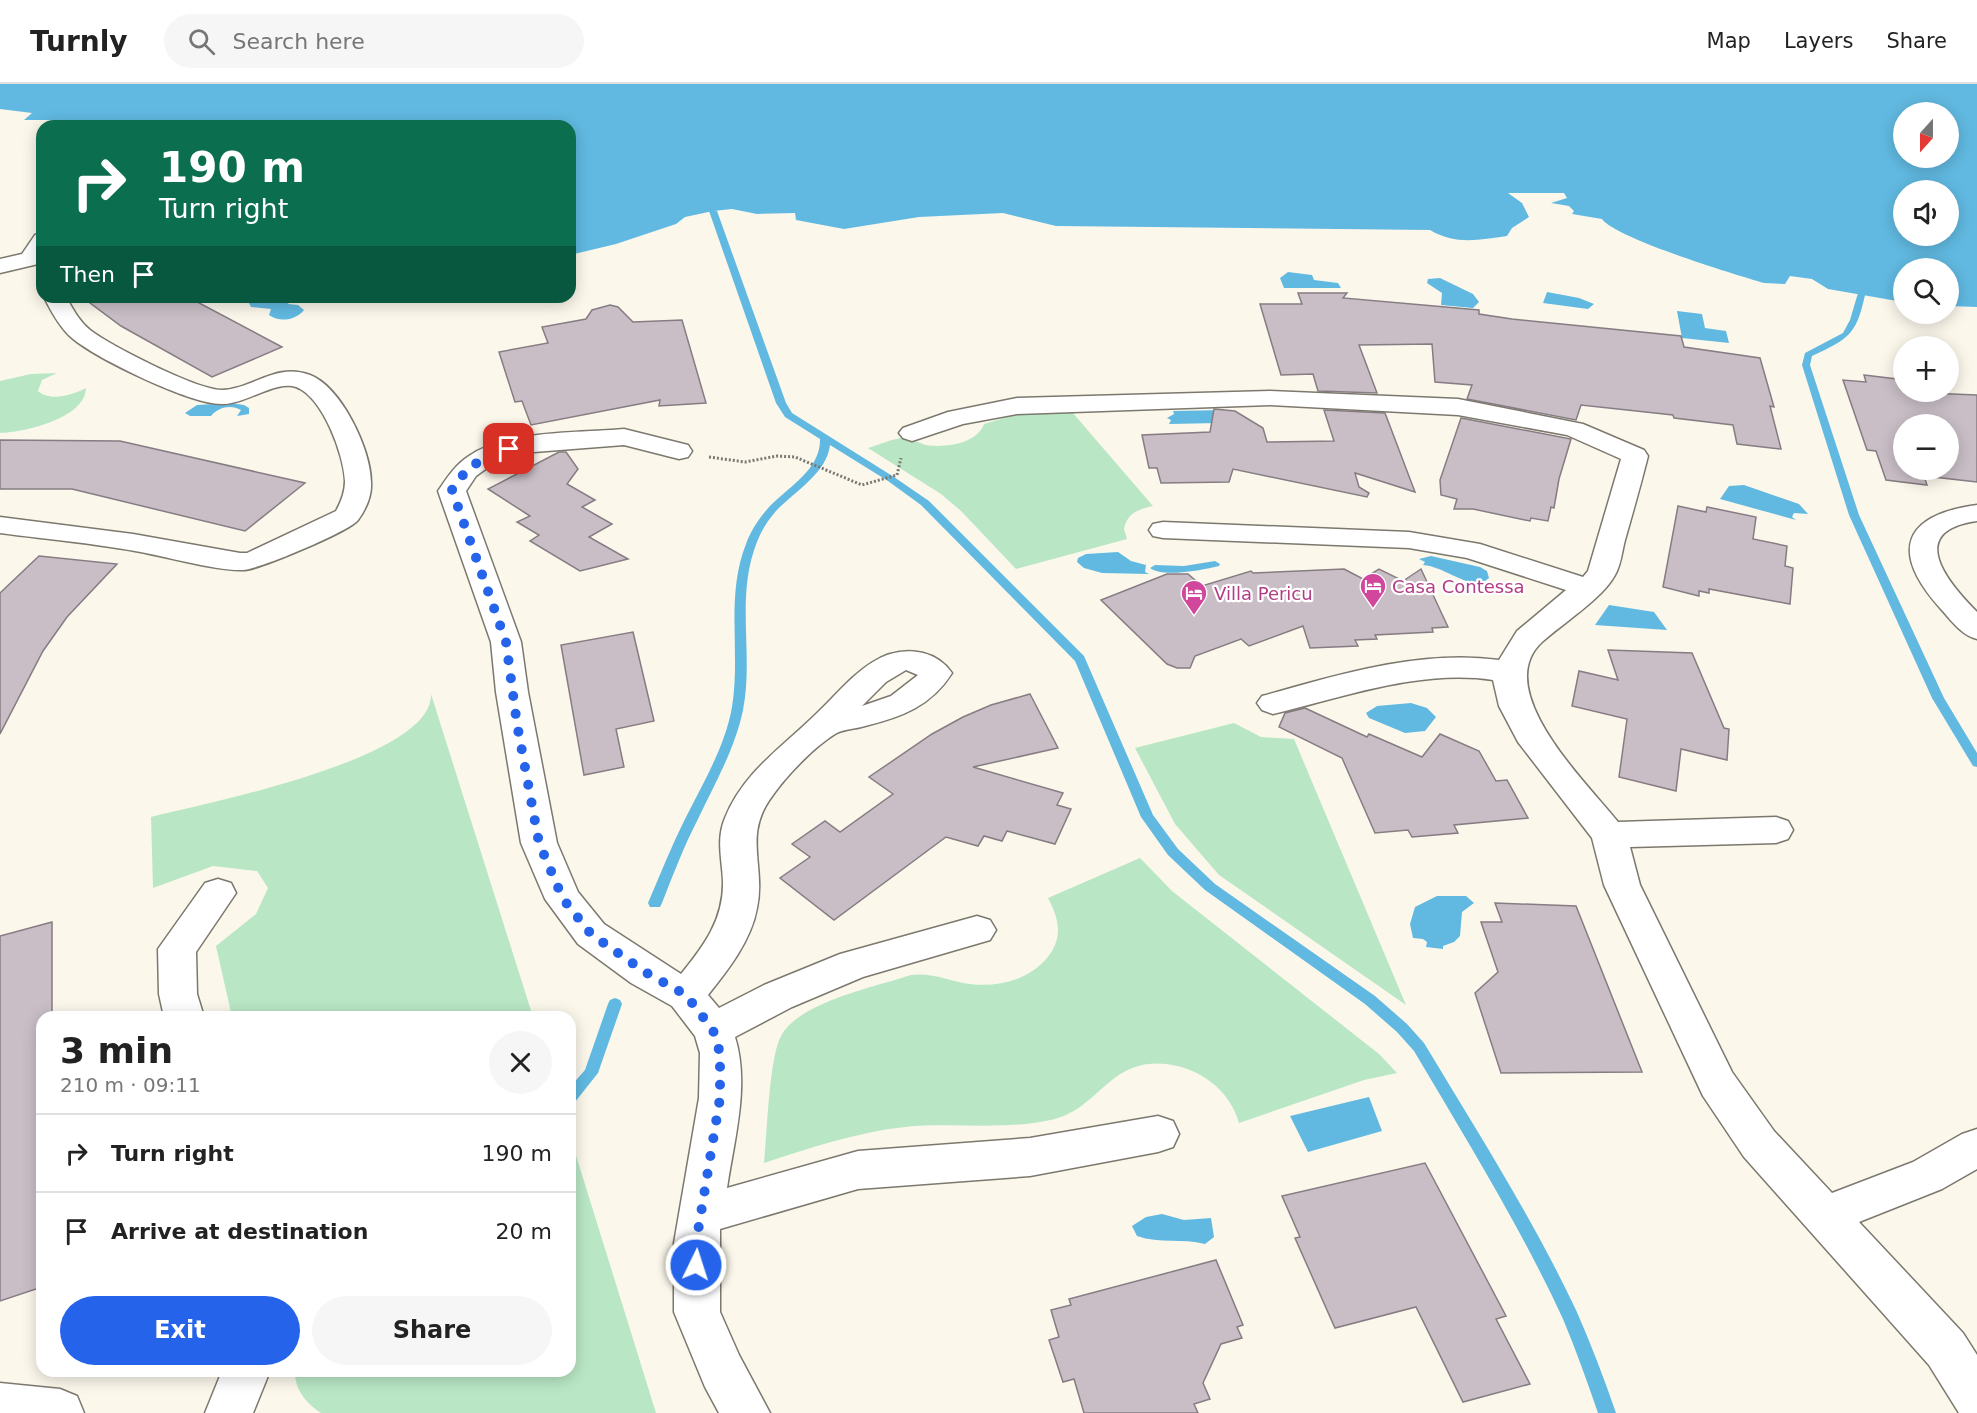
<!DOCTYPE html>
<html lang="en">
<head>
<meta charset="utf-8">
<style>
  body { margin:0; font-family:"DejaVu Sans",sans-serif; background:#f6f6f6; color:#222; height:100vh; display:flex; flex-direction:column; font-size:22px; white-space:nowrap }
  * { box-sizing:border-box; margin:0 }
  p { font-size:20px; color:#767676 }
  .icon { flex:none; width:33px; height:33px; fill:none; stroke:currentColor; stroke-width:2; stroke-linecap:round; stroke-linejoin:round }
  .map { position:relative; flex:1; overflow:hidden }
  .details { position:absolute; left:36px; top:927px; width:540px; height:366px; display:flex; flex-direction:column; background:#fff; border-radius:18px; box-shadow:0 3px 15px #0003 }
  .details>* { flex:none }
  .banner { position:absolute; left:36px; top:36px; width:540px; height:183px; border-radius:18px; box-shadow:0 3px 15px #0003; background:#0b6e4f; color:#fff; overflow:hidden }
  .needle { width:39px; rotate:201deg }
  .tools { position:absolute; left:1893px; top:18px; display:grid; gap:12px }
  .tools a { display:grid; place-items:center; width:66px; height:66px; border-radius:50%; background:#fff; box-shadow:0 3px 15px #0003; font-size:30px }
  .pin { position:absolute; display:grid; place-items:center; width:51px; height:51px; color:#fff; margin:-26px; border-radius:12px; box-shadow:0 3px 9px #0006 }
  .me { position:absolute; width:66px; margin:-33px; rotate:4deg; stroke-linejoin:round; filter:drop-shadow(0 0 4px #0008) }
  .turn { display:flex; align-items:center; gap:21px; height:126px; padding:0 24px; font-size:27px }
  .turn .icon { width:78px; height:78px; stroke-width:2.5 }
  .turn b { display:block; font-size:42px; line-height:51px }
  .then { display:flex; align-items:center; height:57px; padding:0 24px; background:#0003; gap:12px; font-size:22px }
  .round { display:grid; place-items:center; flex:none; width:63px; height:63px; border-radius:32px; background:#f6f6f6 }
  .head { display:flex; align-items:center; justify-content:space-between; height:102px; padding:0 24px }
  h1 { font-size:36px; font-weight:800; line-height:45px }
  .cta { display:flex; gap:12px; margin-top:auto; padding:12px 24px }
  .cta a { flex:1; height:69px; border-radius:36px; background:#2563eb; color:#fff; font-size:24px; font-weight:800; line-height:69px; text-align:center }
  .cta a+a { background:#f6f6f6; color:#222 }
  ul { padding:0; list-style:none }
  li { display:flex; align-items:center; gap:18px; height:78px; padding:0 24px; border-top:2px solid #e0e0e0 }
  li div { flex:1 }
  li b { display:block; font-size:22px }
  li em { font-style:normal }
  header { display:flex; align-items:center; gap:36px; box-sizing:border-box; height:84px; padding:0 30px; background:#fff; border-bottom:2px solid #e0e0e0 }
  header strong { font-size:28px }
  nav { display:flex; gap:33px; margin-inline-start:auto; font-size:21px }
  .search { width:420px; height:54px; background:#f6f6f6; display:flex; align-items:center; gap:15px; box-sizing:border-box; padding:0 21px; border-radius:33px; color:#767676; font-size:22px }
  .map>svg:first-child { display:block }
</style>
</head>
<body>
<header>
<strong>Turnly</strong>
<div class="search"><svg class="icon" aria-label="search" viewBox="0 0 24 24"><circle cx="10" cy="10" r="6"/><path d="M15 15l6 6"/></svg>Search here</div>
<nav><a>Map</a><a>Layers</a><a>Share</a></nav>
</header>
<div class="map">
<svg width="1977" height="1329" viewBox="0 0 1977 1329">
  <rect width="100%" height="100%" fill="#fbf7eb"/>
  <!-- green -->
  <g fill="#b9e7c5">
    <path d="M57,289L42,296L38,307C51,318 72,311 86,304C85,335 24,348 0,349V297L31,290Z"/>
    <path d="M1072,328L1153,422C1139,425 1127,429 1124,445L1127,455L1016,485L961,427L941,410L868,364C879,361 893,354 904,354C911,354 919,359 926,361C945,364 977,360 984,340L1014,331Z"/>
    <path d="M431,610L533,933H232L216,862L256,830L268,804L257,787L213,782L153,804L151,733C202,720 434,675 431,610Z"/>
    <polygon points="1234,639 1261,653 1294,655 1406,921 1219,791 1175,740 1135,664"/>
    <path d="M1140,774L1172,807L1379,970L1397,989L1364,996L1239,1039C1230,1006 1200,984 1166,980C1110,974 1100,1023 1055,1035C1007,1047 954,1038 905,1043C857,1048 810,1064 764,1079C767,1050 769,974 781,952C799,918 875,903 911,891C932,888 949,897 970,900C1001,904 1035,894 1052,867C1063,849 1057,831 1048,814Z"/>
    <path d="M570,1052L656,1329H321C307,1320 294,1305 295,1287H570Z"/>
  </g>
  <!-- water -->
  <g fill="#61b9e1" fill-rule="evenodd">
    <path d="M0,0H1977V223L1949,222L1948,184H1904L1903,218L1828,205L1812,195L1790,192L1785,200L1764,199C1736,191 1615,154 1602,135L1572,130L1574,127L1569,122L1551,119L1567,114L1564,109H1508L1522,119L1529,133L1512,144L1507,152C1479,156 1455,161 1430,146L1056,142L1003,129L919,133L844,145L796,136L795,129L757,130L732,125L713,127L685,133L676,140L616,160L570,171V42H46L60,36H24L32,29L0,25ZM1904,28H1948V74H1904ZM1904,106H1948V152H1904Z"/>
    <polygon points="1288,188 1312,191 1314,196 1338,199 1341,204 1284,204 1280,194"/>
    <polygon points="1440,194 1473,210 1479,218 1473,224 1441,221 1442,209 1427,199 1428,195"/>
    <polygon points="1547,208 1579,214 1594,220 1588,225 1543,219"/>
    <path d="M249,213H293L288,220L298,221L304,226C296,236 280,239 269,231L271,225L251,223L249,219L252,214Z"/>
    <polygon points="1677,227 1702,230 1705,244 1726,247 1729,259 1682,254"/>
    <path d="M230,319L244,321L249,324V330L237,332L241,326C231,320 218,323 211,332H190L185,329L197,321Z"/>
    <polygon points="1225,326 1219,327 1219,339 1169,340 1171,336 1167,334 1174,330 1173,327"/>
    <polygon points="1744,401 1799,420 1808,430 1794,429 1792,433 1796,436 1720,415 1729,402"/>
    <polygon points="1118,468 1131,477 1146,481 1145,488 1149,490 1102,489 1084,484 1077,478 1078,474 1086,470"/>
    <path d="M1431,472L1480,483L1487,487L1489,494L1481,500C1460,499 1444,483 1423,481L1425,478L1419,475Z"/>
    <polygon points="1609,521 1654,528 1667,546 1595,541"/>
    <polygon points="1411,619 1427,624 1436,633 1425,647 1405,649 1369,634 1366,629 1377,622"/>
    <polygon points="1437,812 1466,812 1474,819 1462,828 1460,852 1454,858 1443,862 1443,865 1426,863 1427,858 1423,855 1413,854 1410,840 1415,823"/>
    <polygon points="1369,1013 1382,1047 1308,1068 1290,1032"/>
    <path d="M1162,1130L1184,1136L1211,1134L1214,1153L1205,1160C1182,1154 1160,1160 1137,1152L1132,1142L1146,1133Z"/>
  </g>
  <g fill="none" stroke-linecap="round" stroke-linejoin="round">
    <!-- stream -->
    <g fill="#61b9e1" fill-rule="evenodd">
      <path d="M710,125L717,127L786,319L792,329L894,393L929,417L1084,572L1153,731L1178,765L1215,800L1375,912L1407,940L1424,959C1477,1047 1532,1133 1576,1226C1591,1260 1604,1294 1616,1329H1598C1587,1297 1576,1266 1563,1235C1520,1142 1466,1055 1414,967L1397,948L1365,920L1205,806L1168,771L1141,733L1075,577L921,421L888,397L830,361C827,389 794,408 776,427C768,436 761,447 757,458C735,513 754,570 743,626C735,665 715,699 698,735C684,762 673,791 662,819L660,823H650L648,819C660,791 671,763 685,735C703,699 725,663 732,623C741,568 725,513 746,460C751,446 760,433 770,422C789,403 821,385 820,355L785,333L776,319L709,127Z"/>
      <path d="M1858,209L1865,211C1856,252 1848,255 1812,272L1810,281L1859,431L1944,614L1977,669V683L1973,682L1932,614L1849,431L1802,281L1805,269L1843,249L1850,236Z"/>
      <path d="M1215,477L1220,480L1219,482C1202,486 1163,494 1150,484L1155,481L1184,482Z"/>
      <polygon points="615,914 620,916 622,920 598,989 575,1018 570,1020 570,1003 585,986 608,920 610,916"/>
    </g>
  </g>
  <!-- building -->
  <g fill="#c9bec6" stroke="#867c83" stroke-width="1.5" fill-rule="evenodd">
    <polygon points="1298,209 1347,209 1343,214 1479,226 1479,230 1512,235 1681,252 1684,263 1760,274 1774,323 1770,322 1781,365 1737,360 1733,341 1674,334 1673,331 1581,321 1576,336 1467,315 1472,301 1435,298 1432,260 1359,261 1377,309 1318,307 1313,290 1281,291 1260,220 1302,220"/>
    <polygon points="82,213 188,213 282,263 212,293 121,242"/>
    <polygon points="610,221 618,223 633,238 682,236 706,319 659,322 660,316 531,341 522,317 515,318 499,268 548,259 542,243 586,235 592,226"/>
    <path d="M1864,291L1897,295L1900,302L1904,303V308L1977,311V398L1924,392L1927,401L1886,396L1876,367L1867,366L1843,296L1866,298ZM1904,340H1948V386H1904Z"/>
    <polygon points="1214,325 1235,327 1263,344 1267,358 1334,357 1324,326 1385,329 1415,408 1355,389 1359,403 1369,409 1367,413 1233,385 1229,398 1161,399 1157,384 1149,384 1142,351 1210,348"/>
    <polygon points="1461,334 1571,355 1559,395 1554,424 1551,423 1548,437 1531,434 1530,437 1473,425 1454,425 1457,415 1441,411 1440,396"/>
    <polygon points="0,356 120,357 305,399 245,447 72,405 0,405"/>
    <polygon points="559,368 566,368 578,385 567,400 595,416 582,423 612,440 589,453 628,475 580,487 530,457 539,451 517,438 530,432 488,405"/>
    <polygon points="1678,422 1706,428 1707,423 1756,433 1753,455 1787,462 1785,482 1793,484 1790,520 1709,505 1709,509 1699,507 1699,512 1663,503"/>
    <polygon points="39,472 117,480 67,533 43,567 0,650 0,509"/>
    <polygon points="1344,485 1363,495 1379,485 1403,497 1421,485 1448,543 1432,544 1433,548 1375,551 1377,555 1355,556 1358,562 1310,564 1303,542 1249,562 1241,555 1195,572 1190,584 1177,584 1167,580 1101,516 1167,490 1188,490 1202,502 1251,487 1253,489"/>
    <polygon points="633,548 654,637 616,645 624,683 584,691 561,561"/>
    <polygon points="1608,566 1692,569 1724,644 1729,645 1727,676 1681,665 1676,707 1619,693 1627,635 1572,622 1579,587 1618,596"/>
    <polygon points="1030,610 1058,664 973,683 1063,709 1057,721 1071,725 1055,760 1007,747 1002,757 984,752 978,762 946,753 834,836 780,794 810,773 792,760 825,737 840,748 893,710 869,693 932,650 963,633 991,621"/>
    <polygon points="1305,624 1367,653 1369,650 1422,673 1440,650 1479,667 1496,697 1507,696 1528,734 1454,741 1458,749 1412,753 1408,746 1375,749 1342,674 1279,643 1285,629"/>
    <polygon points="1495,819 1576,822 1642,988 1501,989 1475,909 1498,888 1481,838 1502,838"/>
    <polygon points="52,838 52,933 42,933 42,1203 0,1217 0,852"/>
    <polygon points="1425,1079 1506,1232 1496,1235 1530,1300 1463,1318 1416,1223 1335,1244 1295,1154 1300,1153 1282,1112"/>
    <polygon points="1216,1176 1243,1241 1237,1243 1242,1254 1221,1260 1203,1299 1210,1315 1194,1320 1198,1329 1084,1329 1074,1295 1063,1298 1049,1256 1059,1253 1051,1226 1071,1221 1069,1215"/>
  </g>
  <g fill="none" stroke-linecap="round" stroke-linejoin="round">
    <!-- minor casing -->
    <g stroke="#7c786e" stroke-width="3">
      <g id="minor">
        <polygon points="42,149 42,173 38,180 0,189 0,175 22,170 35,151"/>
        <path d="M44,213H66C73,225 79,237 90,246C111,262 197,306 222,306C253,305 276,278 310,291C341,303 371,365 371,398C372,411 366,425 358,436C350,447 258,486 243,486C215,487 165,472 135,467C91,459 45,455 0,449V433L133,450L240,469H247L336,427C341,418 345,408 345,397C344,371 323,313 296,303C276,296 244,321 221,320C190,320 97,275 72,254C60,244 51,227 44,213Z"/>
        <path d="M1270,307L1458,315L1583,340L1644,366L1648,372C1641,400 1633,428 1625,456C1622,467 1621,481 1615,491C1602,515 1563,539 1542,558C1490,606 1587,699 1618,738L1776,733L1788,737L1793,746L1788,755L1776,759L1630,763L1640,801L1732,988L1774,1047L1832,1109L1913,1078L1962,1050L1977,1045V1085L1942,1105L1859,1138L1963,1249L1977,1271V1329H1959L1929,1281L1744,1073L1703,1012L1604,801L1592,754L1518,658L1499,622L1493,596C1420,585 1344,613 1273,630L1262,626L1257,619L1262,612C1337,591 1421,565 1499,576L1517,547L1566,506L1467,474L1409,464L1163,454L1153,452L1149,446L1153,440L1163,438L1409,448L1480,460L1583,493L1588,487L1621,375L1567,351L1458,331L1270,321L1017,330L963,340L912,357L903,354L899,349L903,344L948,328L1017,314Z"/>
        <path d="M624,345L688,361L692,367L688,373L679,375L624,361L534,368L509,373L491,381L476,392L466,407L521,558L528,608L557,759L578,808L604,840L681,890C704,862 724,835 723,797C722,775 716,755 725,734C743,689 781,664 814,632C845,604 874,558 923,569C935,572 945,579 952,589C931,622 902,633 865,642C856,645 843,645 835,650C814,663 787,691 773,711C742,751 766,781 757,824C751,857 728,886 708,911L719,924L764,901L840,870L977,832L990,836L996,846L990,856L863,893L792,923L735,953C750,1001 734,1056 727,1104L858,1067L1030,1054L1158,1032L1173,1037L1179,1050L1173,1063L1158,1068L1030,1092L858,1105L720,1145V1228L739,1271L770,1329H719L705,1303L674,1228V1159L699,1014L700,969L695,952L672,922L631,899L578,860L545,815L521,759L496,608L491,558L438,407C447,394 455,381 469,372C507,346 578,349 624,345ZM906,586L918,591L891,612L862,622L886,598Z"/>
        <path d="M1977,421V437C1905,447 1947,498 1977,528V555C1961,551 1951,536 1940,524C1890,468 1902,431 1977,421Z"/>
        <polygon points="218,795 231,799 236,809 196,868 197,910 204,933 164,933 159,910 158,865 205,799"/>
        <polygon points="222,1287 270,1287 253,1329 205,1329"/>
        <polygon points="0,1299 60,1305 77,1312 84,1329 0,1329"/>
      </g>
    </g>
    <!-- path -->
    <polyline stroke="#7b7871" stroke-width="3" stroke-dasharray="2 2" stroke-linecap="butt" points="709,373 745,378 777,372 795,373 862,401 897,391 901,374"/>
    <!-- minor -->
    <use href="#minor" fill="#fff" fill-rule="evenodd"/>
  </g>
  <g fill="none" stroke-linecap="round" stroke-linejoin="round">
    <!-- route -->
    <path stroke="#2563eb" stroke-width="10" stroke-dasharray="0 18" d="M509,365C483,372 466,383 452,406L506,558L517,640L539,759L563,815L591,850L645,888L686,911L713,946L720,969V1014L696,1159V1181"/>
  </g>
  <!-- icons -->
  <defs>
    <g id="hotel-pin" transform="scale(1.35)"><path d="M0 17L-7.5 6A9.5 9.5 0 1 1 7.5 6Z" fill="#d1479c" stroke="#fff"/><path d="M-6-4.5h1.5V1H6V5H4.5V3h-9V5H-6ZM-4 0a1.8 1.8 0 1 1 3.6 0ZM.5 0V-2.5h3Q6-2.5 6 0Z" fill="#fff"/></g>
  </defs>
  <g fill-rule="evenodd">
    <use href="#hotel-pin" x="1373" y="502"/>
    <use href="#hotel-pin" x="1194" y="509"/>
  </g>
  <g text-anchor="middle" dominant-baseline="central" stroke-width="4.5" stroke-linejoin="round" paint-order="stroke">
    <!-- hotel labels -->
    <g font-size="18" fill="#b23c85" stroke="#fff" text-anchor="start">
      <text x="1392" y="502">Casa Contessa</text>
      <text x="1214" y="509">Villa Pericu</text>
    </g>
  </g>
</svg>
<div class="tools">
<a><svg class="needle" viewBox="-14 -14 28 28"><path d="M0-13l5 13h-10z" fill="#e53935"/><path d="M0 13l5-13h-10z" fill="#767676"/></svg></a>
<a><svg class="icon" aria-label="sound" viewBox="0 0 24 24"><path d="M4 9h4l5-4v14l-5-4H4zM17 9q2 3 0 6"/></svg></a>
<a><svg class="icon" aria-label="search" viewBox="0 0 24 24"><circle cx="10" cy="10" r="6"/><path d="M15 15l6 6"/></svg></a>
<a>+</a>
<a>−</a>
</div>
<div class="pin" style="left:509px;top:365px;background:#d93025"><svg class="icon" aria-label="arrive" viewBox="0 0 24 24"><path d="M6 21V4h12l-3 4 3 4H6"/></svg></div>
<svg class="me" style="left:696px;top:1181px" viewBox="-20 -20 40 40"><circle r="17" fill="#2563eb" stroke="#fff" stroke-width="3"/><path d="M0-11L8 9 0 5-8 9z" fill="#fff"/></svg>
<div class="banner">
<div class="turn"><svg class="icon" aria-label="right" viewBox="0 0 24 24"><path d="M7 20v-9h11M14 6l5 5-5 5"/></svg><div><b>190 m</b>Turn right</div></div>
<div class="then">Then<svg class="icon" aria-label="arrive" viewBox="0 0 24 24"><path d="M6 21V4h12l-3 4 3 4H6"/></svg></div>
</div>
<section class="details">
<div class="head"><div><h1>3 min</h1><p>210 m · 09:11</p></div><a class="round"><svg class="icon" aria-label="close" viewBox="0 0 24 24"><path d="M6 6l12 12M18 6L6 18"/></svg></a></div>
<ul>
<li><svg class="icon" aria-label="right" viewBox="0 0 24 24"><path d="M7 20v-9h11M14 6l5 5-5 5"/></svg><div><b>Turn right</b></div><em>190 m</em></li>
<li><svg class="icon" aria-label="arrive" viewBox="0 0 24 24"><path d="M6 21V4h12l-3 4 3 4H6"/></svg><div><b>Arrive at destination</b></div><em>20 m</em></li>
</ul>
<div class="cta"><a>Exit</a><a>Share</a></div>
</section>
</div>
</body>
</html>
